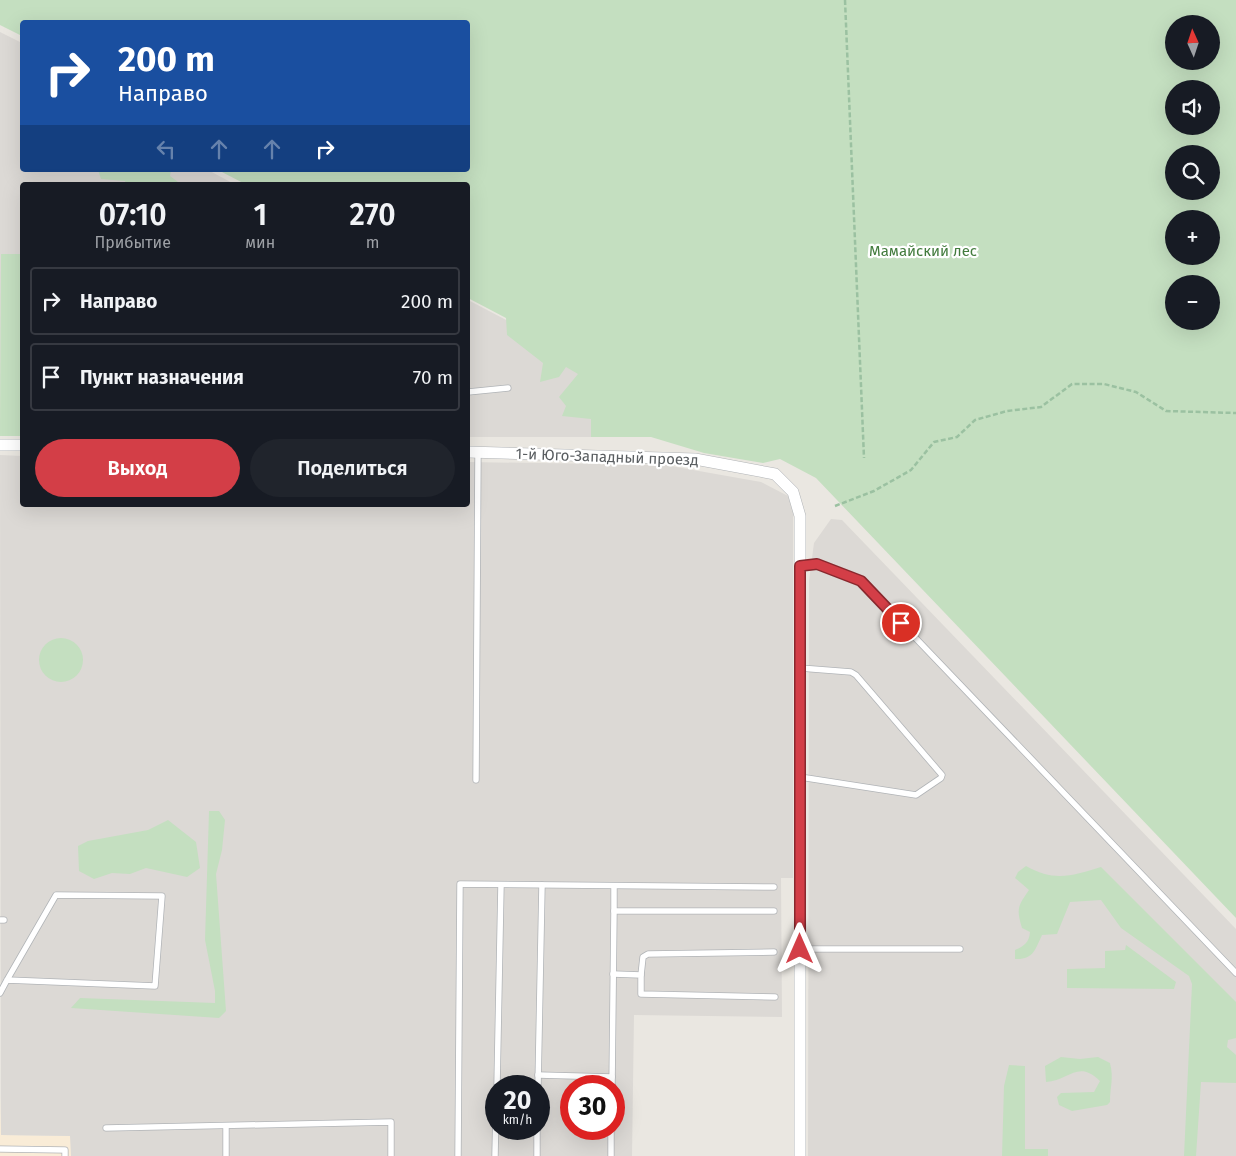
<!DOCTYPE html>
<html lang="ru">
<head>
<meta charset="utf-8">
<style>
  body { margin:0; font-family:"Fira Sans",sans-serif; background:#20242c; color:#f1f3f6; height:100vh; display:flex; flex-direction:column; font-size:19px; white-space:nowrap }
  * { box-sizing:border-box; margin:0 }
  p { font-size:16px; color:#9ea1a6 }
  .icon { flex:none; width:28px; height:28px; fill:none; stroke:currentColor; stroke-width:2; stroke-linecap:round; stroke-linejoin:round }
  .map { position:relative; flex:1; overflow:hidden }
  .sheet { position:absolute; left:20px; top:182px; width:450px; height:325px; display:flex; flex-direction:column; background:#171b24; border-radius:5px; box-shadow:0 5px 20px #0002 }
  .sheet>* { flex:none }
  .hud { position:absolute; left:20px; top:20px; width:450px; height:152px; border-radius:5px; box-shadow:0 5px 20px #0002; background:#1a4fa0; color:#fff; overflow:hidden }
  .needle { width:32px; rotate:357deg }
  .controls { position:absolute; left:1165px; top:15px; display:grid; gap:10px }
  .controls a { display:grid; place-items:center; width:55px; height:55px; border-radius:50%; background:#171b24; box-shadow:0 5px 20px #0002; font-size:25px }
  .speed { position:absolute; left:485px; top:1075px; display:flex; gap:10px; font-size:25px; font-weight:700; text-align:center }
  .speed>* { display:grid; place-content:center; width:65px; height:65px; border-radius:50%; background:#171b24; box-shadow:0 5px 20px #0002; line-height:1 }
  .speed small { font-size:12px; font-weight:400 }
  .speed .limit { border:8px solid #d22; background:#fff; color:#111 }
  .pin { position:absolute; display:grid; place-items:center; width:42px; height:42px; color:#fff; margin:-21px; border:2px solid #fff; border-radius:50%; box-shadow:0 1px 5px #0007 }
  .me { position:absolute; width:55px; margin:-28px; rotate:0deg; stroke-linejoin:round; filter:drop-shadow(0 0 4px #0008) }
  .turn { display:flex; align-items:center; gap:18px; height:105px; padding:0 15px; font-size:22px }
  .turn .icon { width:65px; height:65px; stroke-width:2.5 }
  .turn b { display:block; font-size:35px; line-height:42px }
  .lanes { display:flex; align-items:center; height:48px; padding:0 15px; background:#0003; justify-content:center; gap:25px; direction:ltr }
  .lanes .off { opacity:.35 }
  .eta { display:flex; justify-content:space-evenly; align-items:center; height:85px; text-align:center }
  .eta b { font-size:30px; font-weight:600; line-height:35px }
  .primary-button { display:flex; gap:10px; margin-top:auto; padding:10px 15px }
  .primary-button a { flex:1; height:58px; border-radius:30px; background:#d33e47; color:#fff; font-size:20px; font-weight:600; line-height:58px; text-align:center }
  .primary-button a+a { background:#20242c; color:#f1f3f6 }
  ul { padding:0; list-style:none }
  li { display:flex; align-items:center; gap:15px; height:68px; margin:0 10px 8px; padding:0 5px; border:2px solid #363941; border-radius:5px }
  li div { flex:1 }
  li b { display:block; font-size:19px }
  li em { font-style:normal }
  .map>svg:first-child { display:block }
</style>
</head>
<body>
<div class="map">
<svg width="1236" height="1156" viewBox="0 0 1236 1156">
  <rect width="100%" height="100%" fill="#eae7e1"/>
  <!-- commercial -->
  <polygon fill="#f9ecd7" points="0,1096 1,1135 71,1136 71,1156 0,1156"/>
  <!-- industrial -->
  <g fill="#dcd9d5" fill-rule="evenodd">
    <polygon points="0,32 22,43 22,170 208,170 236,185 22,185 22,436 0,436"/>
    <polygon points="468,300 650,395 651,437 468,437"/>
    <path d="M0,455L22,456V505H468V462L665,465L761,482L788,496L793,512V878H781L782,1017L634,1015L632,1156H71L70,1136L1,1135ZM496,1086H539V1129H496ZM571,1086H614V1129H571Z"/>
    <polygon points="831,519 842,520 1236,929 1236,1156 808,1156 809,581 814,543"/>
  </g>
  <!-- green -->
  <g fill="#c4dfc0" fill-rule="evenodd">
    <path d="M0,0H1236V918L816,478L780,459L763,463L704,453L651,437H591V419L562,416L566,406L559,397L578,374L566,367L559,377L540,382L543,363L507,335L506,318L468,298V185H247L218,170H468V22H22V36L0,25ZM1174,24H1211V61H1174ZM1174,89H1211V126H1174ZM1174,154H1211V191H1174ZM1174,219H1211V256H1174ZM1174,284H1211V321H1174Z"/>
    <polygon points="98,170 171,170 170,176 182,185 126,185 125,181 101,179"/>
    <polygon points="1,254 22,254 22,436 0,436"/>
    <circle cx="61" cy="660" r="22"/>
    <polygon points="209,811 219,811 225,820 222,850 216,874 226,1011 219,1018 71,1008 80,998 215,1003 215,991 205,940"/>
    <polygon points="168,820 196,842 200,868 187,877 146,868 130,874 112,873 94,879 79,871 78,846 88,841 148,830"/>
    <path d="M1026,866C1054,882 1072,876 1101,867L1236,1002V1038L1228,1040L1227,1047L1236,1055V1083L1201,1082L1196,1156H1184L1192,984L1189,976L1121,928L1101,900L1070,902L1057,934L1042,935C1035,950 1033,960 1015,959V950C1024,946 1029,943 1030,932L1022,928C1016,908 1018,906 1029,890L1015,878L1018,872Z"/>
    <polygon points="1126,945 1176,982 1174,989 1067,988 1067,969 1105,968 1105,951 1125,950"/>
    <path d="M1061,1057L1080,1059L1098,1057L1110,1063C1114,1079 1110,1086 1110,1102L1107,1105L1072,1111L1059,1105L1057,1097L1061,1093L1094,1092L1100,1081C1078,1059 1069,1081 1046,1082L1045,1066Z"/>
    <polygon points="1009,1065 1025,1066 1025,1149 1048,1149 1048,1156 1002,1156 1004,1086"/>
  </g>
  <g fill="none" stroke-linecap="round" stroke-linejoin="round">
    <!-- lane casing -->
    <g stroke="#b1b4b7" stroke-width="7">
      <g id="lane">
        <polyline points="468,392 508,388"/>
        <polyline points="800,565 817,564 861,581 1236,973"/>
        <polyline points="800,777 916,795 941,778 942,775 856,675 851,672 800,668"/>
        <polyline points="476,780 478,452"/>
        <polyline points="614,886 614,911 774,911"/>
        <polyline points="0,920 4,920"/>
        <polyline points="800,949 960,949"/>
        <polyline points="613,974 641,975 641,994 775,997"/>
        <polyline points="641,975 643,957 648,954 774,952"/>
        <polyline points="0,993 7,980 56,895 162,896 155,986 7,980"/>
        <polyline points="538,1075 612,1077"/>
        <polyline points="497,1086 501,885"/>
        <polyline points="538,1086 542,885"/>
        <polyline points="612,1086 614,911"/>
        <polyline points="226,1126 226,1156"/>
        <polyline points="106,1128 391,1122 391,1156"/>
        <polyline points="0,1149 65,1150 65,1156"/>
        <polyline points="458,1156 460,884 774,887"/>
        <polyline points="495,1156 496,1105"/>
        <polyline points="537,1156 537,1129"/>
        <polyline points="611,1156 611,1129"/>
      </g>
    </g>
    <!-- street casing -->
    <g stroke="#b1b4b7" stroke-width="12">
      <g id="street">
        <polyline points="0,445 22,445"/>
        <polyline points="468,452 695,459 775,474 793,492 800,516 800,1156"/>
      </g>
    </g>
    <!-- path -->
    <g stroke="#9bc1a1" stroke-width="2.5" stroke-dasharray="5 2.5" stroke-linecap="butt">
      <polyline points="845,0 864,458"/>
      <polyline points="835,506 874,491 911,470 934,442 957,437 975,420 1007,411 1041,407 1072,384 1104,384 1136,392 1166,411 1236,413"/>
    </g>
    <!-- lane -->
    <use href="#lane" stroke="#fff" stroke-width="5.5"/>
    <!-- street -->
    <use href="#street" stroke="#fff" stroke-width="11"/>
  </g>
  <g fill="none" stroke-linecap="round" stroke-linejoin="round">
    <!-- route casing -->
    <g stroke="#89282e" stroke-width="12">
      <polyline id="route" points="800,949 800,566 817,564 861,581 901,623"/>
    </g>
    <!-- route -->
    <use href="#route" stroke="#d33e47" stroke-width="9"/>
  </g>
  <g text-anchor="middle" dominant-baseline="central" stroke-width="4.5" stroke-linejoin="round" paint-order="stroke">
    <!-- park labels -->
    <g font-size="15" fill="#427b3d" stroke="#fff">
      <text x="923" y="251">Мамайский лес</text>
    </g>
    <!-- street labels -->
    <g font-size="15" fill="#595d60" stroke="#fff">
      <text transform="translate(607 457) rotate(2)">1-й Юго-Западный проезд</text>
    </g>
  </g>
</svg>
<div class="controls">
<a><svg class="needle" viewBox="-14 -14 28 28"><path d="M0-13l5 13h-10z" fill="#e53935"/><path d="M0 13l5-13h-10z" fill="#9ea1a6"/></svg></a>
<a><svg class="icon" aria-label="sound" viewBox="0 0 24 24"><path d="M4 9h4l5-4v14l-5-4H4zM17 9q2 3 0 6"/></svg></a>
<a><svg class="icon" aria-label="search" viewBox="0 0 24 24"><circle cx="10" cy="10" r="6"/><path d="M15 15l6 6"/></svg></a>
<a>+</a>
<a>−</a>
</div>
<div class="speed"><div>20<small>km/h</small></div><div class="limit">30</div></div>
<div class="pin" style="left:901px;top:623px;background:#d93025"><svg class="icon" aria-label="arrive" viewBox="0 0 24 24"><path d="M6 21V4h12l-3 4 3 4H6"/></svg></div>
<svg class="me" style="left:800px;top:949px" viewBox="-20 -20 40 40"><path d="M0-17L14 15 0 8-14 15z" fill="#d33e47" stroke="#fff" stroke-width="4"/></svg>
<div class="hud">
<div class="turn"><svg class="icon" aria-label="right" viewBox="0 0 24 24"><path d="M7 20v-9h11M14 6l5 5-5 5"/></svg><div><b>200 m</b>Направо</div></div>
<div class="lanes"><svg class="icon off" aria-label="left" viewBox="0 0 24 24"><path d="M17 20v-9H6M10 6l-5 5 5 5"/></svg><svg class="icon off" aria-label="ahead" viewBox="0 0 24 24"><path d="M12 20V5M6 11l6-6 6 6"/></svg><svg class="icon off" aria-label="ahead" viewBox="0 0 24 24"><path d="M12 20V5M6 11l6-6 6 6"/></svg><svg class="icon" aria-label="right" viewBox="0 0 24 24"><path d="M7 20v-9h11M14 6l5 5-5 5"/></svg></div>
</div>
<section class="sheet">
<div class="eta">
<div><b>07:10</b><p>Прибытие</p></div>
<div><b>1</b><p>мин</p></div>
<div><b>270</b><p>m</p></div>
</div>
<ul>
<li><svg class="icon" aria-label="right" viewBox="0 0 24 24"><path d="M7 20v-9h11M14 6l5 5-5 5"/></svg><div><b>Направо</b></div><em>200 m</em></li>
<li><svg class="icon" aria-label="arrive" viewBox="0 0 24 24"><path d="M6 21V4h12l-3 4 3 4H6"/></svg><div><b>Пункт назначения</b></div><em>70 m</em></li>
</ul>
<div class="primary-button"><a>Выход</a><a>Поделиться</a></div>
</section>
</div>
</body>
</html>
